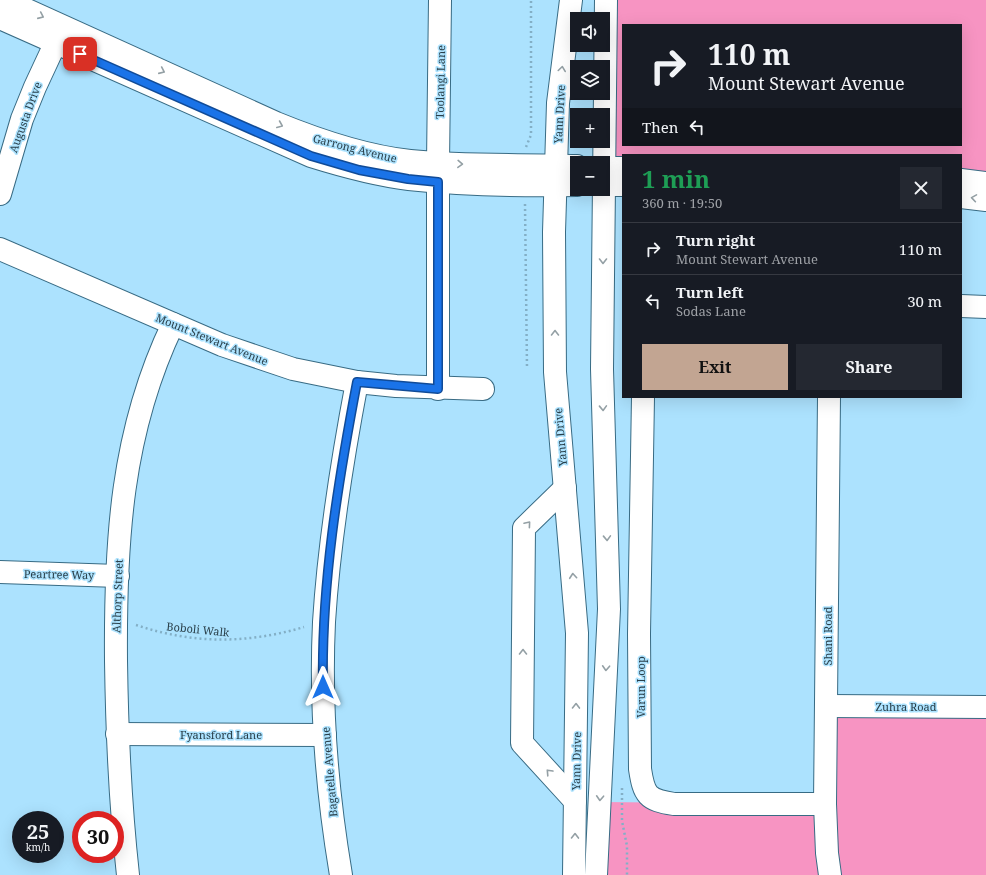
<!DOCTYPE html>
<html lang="en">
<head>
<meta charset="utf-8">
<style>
  body { margin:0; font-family:"Noto Serif",serif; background:#242831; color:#f1f3f6; height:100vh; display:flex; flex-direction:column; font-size:15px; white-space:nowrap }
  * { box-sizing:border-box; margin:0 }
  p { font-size:13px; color:#9ea1a6 }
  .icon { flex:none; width:22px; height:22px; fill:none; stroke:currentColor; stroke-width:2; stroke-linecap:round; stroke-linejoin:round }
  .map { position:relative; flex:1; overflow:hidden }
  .sheet { position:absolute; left:622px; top:154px; width:340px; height:244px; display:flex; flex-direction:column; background:#171b24; border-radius:0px; box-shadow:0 4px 16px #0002 }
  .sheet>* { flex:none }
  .banner { position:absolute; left:622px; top:24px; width:340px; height:122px; border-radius:0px; box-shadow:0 4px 16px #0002; background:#171b24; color:#f1f3f6; overflow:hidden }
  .buttons { position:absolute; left:570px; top:12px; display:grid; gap:8px }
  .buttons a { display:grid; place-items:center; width:40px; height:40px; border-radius:0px; background:#171b24; box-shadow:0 4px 16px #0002; font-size:20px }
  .speed { position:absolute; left:12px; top:811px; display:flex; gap:8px; font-size:20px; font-weight:700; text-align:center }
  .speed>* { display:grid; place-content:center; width:52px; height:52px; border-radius:50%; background:#171b24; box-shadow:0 4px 16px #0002; line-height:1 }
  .speed small { font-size:10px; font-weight:400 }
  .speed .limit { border:6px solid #d22; background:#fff; color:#111 }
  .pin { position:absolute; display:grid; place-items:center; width:34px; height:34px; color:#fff; margin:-17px; border-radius:8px; box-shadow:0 2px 6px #0006 }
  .me { position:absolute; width:44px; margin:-22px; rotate:0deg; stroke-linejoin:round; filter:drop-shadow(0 0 3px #0008) }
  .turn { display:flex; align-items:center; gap:14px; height:84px; padding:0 20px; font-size:18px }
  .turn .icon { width:52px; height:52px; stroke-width:2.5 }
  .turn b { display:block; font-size:28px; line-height:34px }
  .then { display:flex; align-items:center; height:38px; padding:0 20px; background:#0003; gap:8px; font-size:15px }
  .round { display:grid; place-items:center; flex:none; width:42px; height:42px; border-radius:0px; background:#242831 }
  .overview { display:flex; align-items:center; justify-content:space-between; height:68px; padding:0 20px }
  h1 { font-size:24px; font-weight:700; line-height:30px; color:#1e9e55 }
  .button { display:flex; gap:8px; margin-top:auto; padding:8px 20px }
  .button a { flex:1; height:46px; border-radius:0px; background:#c2a592; color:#111; font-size:16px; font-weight:700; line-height:46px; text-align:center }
  .button a+a { background:#242831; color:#f1f3f6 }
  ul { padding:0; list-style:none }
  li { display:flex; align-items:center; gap:12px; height:52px; padding:0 20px; border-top:1px solid #363941 }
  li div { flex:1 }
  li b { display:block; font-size:15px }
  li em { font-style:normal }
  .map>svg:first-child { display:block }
</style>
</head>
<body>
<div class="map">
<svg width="986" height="875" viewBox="0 0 986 875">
  <rect width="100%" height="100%" fill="#ace2fe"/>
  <!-- green -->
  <g fill="#f794c2" fill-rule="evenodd">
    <path d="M606,0H986V183L961,180V155H623V168H604ZM623,25H961V145H623Z"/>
    <polygon points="827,706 986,707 986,875 596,875 600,802 825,804"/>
  </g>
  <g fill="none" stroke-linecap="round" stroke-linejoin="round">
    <!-- minor casing -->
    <g stroke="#386b84" stroke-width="24">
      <g id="minor">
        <path d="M5,0L276,123C320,141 364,156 410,161C466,167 522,164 577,166"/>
        <polyline points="571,0 558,103 554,232 555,372 577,633 574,875"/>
        <path d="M0,18L311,156C343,166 376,175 409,179C465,185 521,186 577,185"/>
        <polyline points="438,163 440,0"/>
        <polyline points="603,168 623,168"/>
        <polyline points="961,180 986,183"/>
        <polyline points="603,185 623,185"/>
        <polyline points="0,194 22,119 35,87 62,29"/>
        <polyline points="961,197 986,200"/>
        <polyline points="0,249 222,345 293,369 357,382 396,386 483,389"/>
        <polyline points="961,306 986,307"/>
        <polyline points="438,389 438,181"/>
        <path d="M643,397L639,634L640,769C644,795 647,800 674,804H825"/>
        <polyline points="829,397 825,804 827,853 830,875"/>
        <polyline points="565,488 524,528 522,743 575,801"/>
        <polyline points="0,572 118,576"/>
        <polyline points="827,706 986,707"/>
        <polyline points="117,734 325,735"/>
        <path d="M128,875C120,803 117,733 116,661C115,542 121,432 173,324"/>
        <path d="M341,875C327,792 320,706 324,622C329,542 342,461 357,382"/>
        <polyline points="596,875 609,609 602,369 606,0"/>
      </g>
    </g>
    <!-- path -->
    <g stroke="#83afc6" stroke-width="2.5" stroke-dasharray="2 3" stroke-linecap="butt">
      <polyline points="526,147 531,135 531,0"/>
      <polyline points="525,204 527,368"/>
      <path d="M136,625C193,644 247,644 304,627"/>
      <polyline points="622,788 622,821 627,846 627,875"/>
    </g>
    <!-- minor -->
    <use href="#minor" stroke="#fff" stroke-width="22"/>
  </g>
  <!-- one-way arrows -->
  <defs><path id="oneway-chevron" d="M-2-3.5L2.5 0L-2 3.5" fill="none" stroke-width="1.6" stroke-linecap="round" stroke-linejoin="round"/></defs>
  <g stroke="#94a0a5">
    <use href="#oneway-chevron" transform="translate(41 16) rotate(24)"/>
    <use href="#oneway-chevron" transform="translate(562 69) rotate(-82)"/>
    <use href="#oneway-chevron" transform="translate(162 71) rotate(24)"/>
    <use href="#oneway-chevron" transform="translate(280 125) rotate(23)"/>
    <use href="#oneway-chevron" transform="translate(460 164) rotate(2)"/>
    <use href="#oneway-chevron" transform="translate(974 198) rotate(-171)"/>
    <use href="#oneway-chevron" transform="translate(603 261) rotate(90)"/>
    <use href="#oneway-chevron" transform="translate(555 333) rotate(-90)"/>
    <use href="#oneway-chevron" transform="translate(603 408) rotate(88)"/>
    <use href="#oneway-chevron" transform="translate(528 524) rotate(-50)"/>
    <use href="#oneway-chevron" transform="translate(607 538) rotate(88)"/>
    <use href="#oneway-chevron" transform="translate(573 576) rotate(-95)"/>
    <use href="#oneway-chevron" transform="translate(523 652) rotate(-90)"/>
    <use href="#oneway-chevron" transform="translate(606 668) rotate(93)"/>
    <use href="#oneway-chevron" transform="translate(576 706) rotate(-89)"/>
    <use href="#oneway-chevron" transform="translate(549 772) rotate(-133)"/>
    <use href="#oneway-chevron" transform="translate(600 798) rotate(93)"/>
    <use href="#oneway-chevron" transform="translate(575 836) rotate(-89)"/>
  </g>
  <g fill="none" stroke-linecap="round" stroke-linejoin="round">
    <!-- route casing -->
    <g stroke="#114b97" stroke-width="10">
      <path id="route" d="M80,54L311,156L359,170L408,179L438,182V389L357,382C338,482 321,585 323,687"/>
    </g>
    <!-- route -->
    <use href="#route" stroke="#1a73e8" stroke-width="7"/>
  </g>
  <g text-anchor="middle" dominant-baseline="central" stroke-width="3" stroke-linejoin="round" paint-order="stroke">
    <!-- street labels -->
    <g font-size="11" fill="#2a404b" stroke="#ace2fe">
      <text transform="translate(440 82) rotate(-89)">Toolangi Lane</text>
      <text transform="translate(559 114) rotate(-87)">Yann Drive</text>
      <text transform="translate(25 117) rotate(-70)">Augusta Drive</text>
      <text transform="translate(355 148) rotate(14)">Garrong Avenue</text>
      <text transform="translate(212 339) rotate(22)">Mount Stewart Avenue</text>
      <text transform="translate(560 437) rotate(-95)">Yann Drive</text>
      <text transform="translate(59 574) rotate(1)">Peartree Way</text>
      <text transform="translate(117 596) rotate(-88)">Althorp Street</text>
      <text transform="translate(198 629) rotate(6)">Boboli Walk</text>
      <text transform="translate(827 636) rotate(-90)">Shani Road</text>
      <text transform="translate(640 687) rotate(-90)">Varun Loop</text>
      <text x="906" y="706">Zuhra Road</text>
      <text x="221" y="734">Fyansford Lane</text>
      <text transform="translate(576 761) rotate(-89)">Yann Drive</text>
      <text transform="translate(329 772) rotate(-95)">Bagatelle Avenue</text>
    </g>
  </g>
</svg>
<div class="buttons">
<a><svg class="icon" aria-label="sound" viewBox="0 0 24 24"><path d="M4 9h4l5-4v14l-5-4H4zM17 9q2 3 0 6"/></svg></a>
<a><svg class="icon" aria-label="layers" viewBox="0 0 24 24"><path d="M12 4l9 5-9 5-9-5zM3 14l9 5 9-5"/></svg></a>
<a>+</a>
<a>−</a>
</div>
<div class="speed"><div>25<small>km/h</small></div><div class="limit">30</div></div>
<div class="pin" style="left:80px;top:54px;background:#d93025"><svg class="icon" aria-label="arrive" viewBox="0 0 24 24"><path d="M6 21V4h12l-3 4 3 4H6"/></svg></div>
<svg class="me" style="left:323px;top:687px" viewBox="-20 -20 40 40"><path d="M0-17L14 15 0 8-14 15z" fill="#1a73e8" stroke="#fff" stroke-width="4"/></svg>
<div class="banner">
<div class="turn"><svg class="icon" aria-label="right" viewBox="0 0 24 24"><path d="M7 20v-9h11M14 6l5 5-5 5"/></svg><div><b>110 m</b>Mount Stewart Avenue</div></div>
<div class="then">Then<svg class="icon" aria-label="left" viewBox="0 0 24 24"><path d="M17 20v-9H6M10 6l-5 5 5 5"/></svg></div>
</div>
<section class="sheet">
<div class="overview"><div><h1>1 min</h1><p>360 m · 19:50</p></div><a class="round"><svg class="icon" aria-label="close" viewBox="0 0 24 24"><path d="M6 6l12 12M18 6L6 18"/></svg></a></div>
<ul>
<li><svg class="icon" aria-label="right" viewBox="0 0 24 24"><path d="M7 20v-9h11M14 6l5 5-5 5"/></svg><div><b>Turn right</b><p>Mount Stewart Avenue</p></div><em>110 m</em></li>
<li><svg class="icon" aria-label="left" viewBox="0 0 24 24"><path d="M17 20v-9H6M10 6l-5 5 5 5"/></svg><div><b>Turn left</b><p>Sodas Lane</p></div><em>30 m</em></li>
</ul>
<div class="button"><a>Exit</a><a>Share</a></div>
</section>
</div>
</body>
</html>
